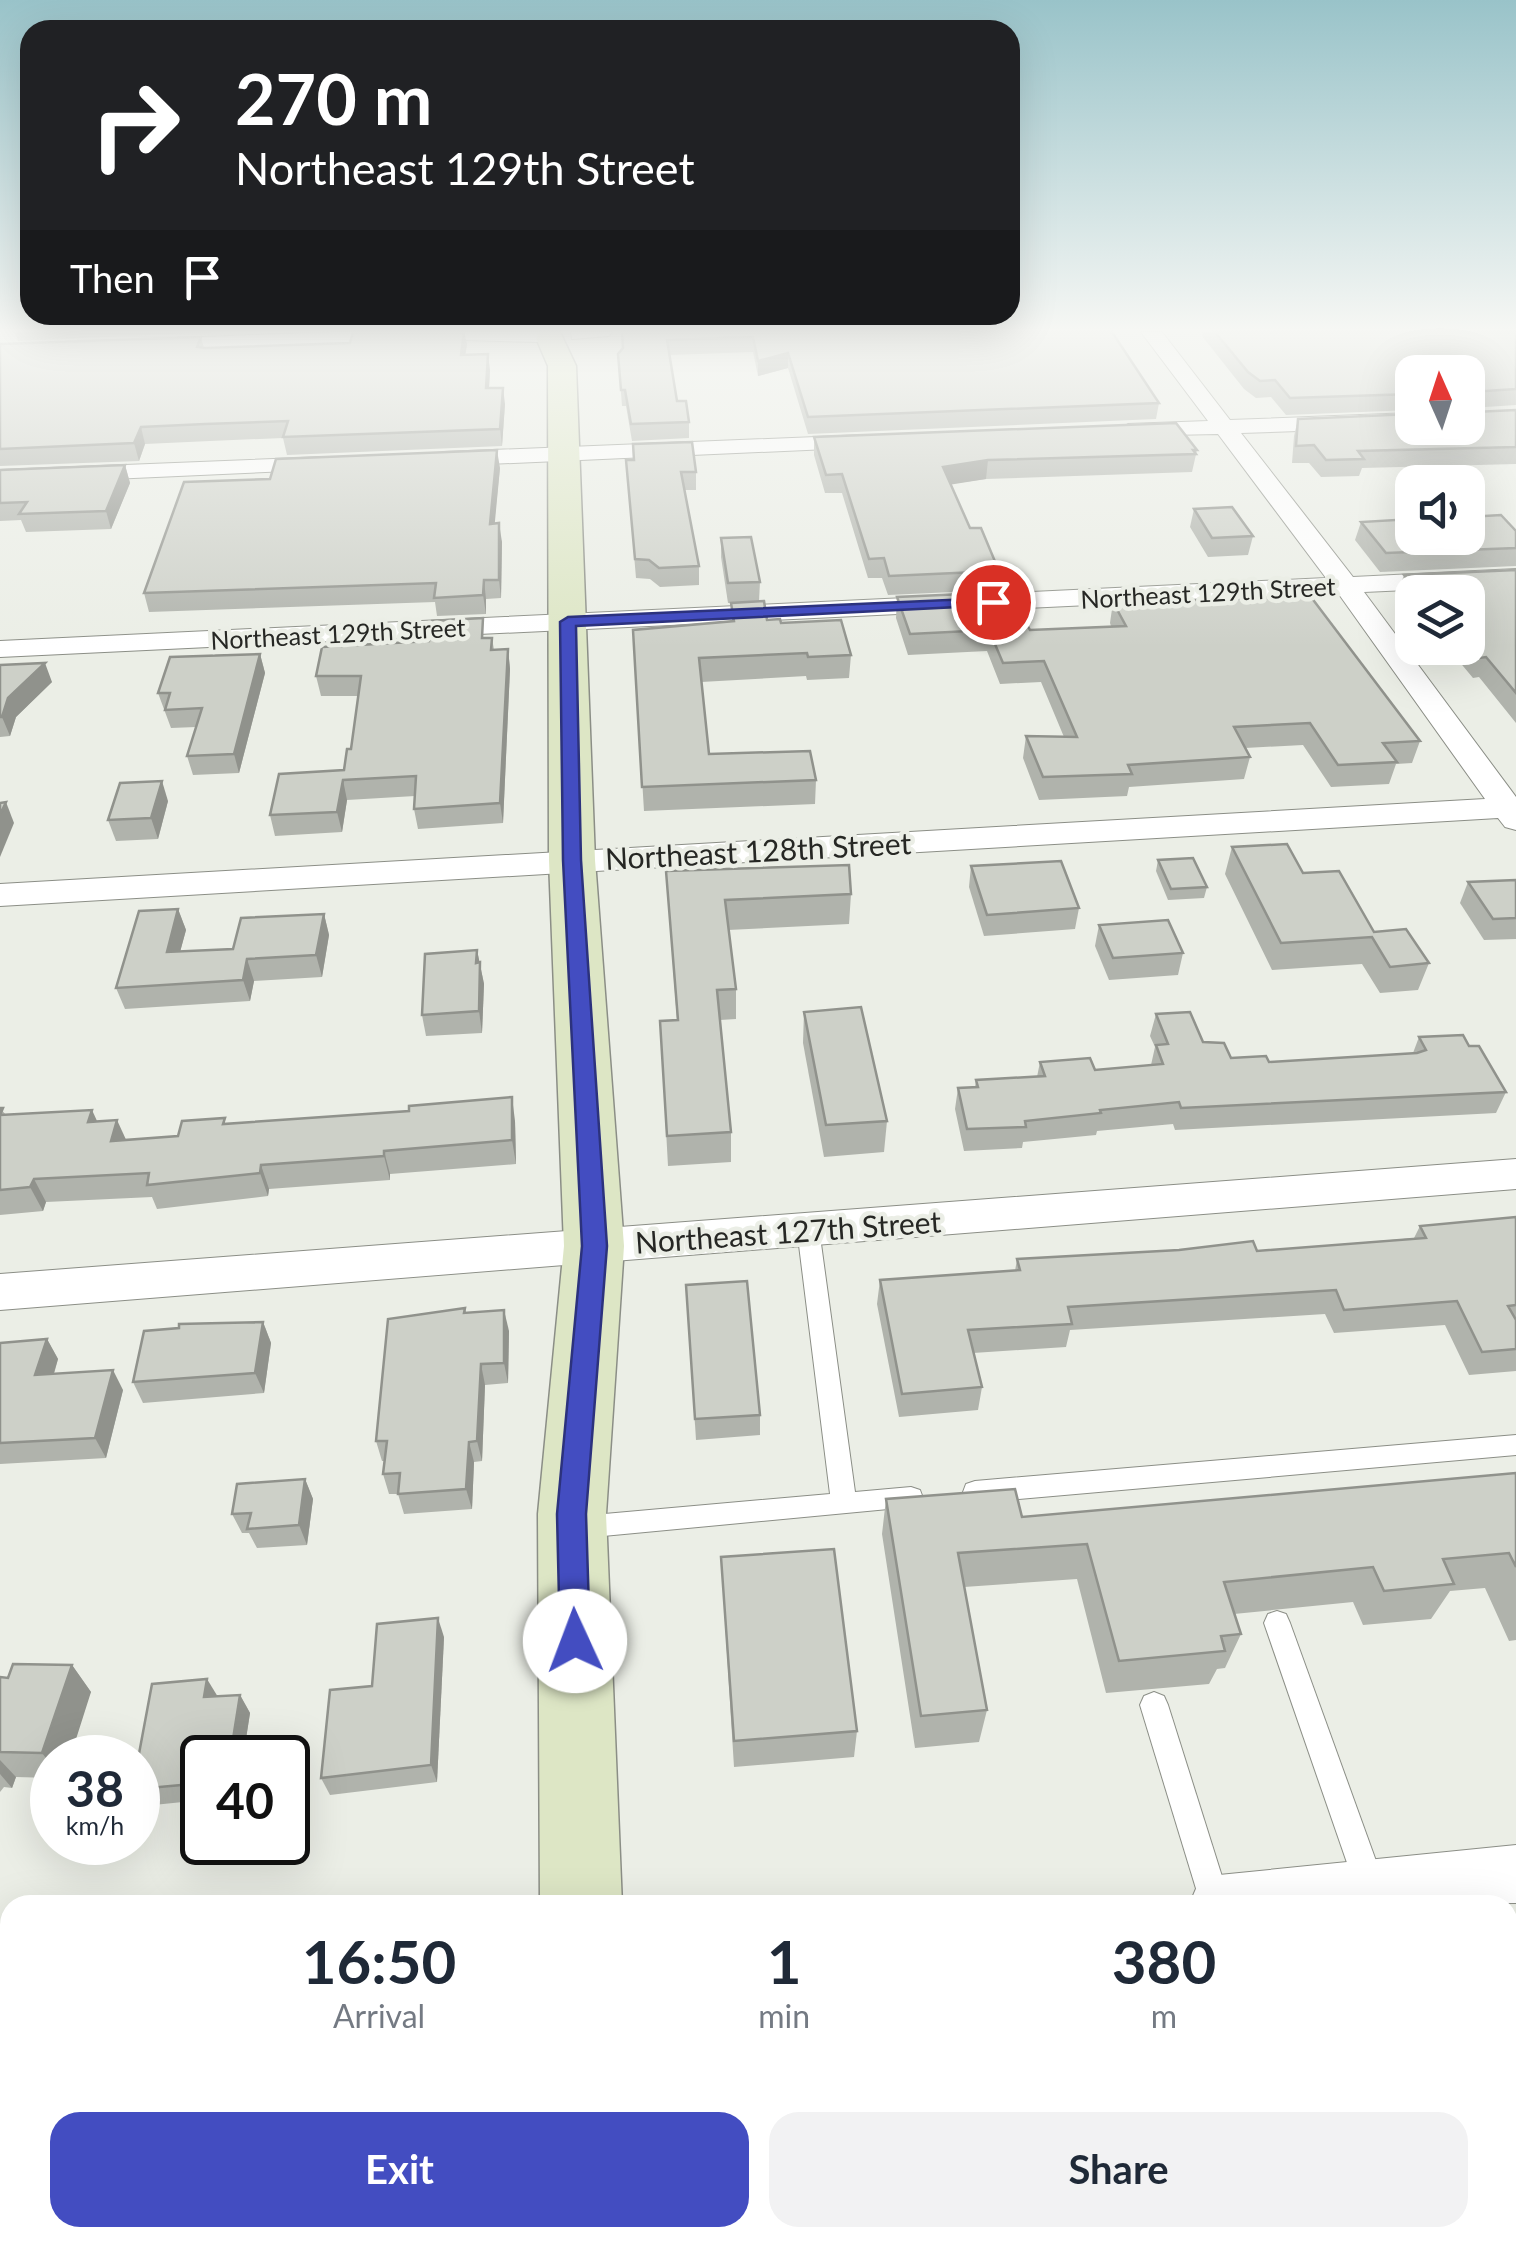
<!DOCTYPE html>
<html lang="en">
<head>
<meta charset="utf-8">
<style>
  body { margin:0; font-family:Lato,sans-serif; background:#f2f2f3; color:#1f2937; height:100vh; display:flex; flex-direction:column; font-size:38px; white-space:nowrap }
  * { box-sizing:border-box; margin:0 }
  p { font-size:32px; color:#747a83 }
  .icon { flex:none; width:55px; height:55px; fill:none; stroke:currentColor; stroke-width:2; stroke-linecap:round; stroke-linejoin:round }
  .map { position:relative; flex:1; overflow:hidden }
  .drawer { position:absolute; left:0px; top:1895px; width:1518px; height:352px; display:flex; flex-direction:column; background:#fff; border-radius:30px 30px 0 0; box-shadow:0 10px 40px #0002 }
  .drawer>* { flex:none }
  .hud { position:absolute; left:20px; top:20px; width:1000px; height:305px; border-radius:30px; box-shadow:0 10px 40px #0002; background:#202124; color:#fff; overflow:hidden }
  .needle { width:65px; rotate:357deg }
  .buttons { position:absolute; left:1395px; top:355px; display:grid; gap:20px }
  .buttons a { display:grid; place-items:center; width:90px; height:90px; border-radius:20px; background:#fff; box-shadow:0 10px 40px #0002; font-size:50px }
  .speed { position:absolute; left:30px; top:1735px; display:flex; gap:20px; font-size:50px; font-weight:700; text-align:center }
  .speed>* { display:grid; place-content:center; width:130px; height:130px; border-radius:50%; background:#fff; box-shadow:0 10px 40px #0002; line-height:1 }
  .speed small { font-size:25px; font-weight:400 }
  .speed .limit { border:5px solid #111; border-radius:15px; background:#fff; color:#111 }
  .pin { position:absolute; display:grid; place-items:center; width:85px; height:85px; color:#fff; margin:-42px; border:5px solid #fff; border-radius:50%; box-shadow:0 2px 10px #0007 }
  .me { position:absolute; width:110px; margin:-55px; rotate:358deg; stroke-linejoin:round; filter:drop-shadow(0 0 8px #0008) }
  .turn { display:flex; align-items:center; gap:35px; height:210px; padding:0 50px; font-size:45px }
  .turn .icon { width:130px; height:130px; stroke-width:2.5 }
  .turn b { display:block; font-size:70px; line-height:85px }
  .then { display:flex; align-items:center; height:95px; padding:0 50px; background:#0003; gap:20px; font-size:38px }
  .eta { display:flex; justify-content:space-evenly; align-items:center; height:170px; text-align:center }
  .eta b { font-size:60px; font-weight:700; line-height:70px }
  .button { display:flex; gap:20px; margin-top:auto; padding:20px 50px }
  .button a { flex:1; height:115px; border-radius:30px; background:#434dc1; color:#fff; font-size:40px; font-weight:700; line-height:115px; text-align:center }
  .button a+a { background:#f2f2f3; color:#1f2937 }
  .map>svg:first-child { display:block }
</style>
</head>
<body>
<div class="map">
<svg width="1516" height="2246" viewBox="0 0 1516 2246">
  <rect width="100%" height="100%" fill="#ebeee6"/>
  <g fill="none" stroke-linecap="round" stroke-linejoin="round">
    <!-- lane casing -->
    <g stroke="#8b8e86" stroke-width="2">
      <g id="lane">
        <polygon points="808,1221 816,1223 819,1229 855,1492 911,1487 920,1490 923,1498 920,1506 582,1538 573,1535 569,1527 573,1519 582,1516 830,1494 797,1229 800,1223"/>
        <polygon points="1516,1435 1516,1455 975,1503 966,1500 963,1492 966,1484 975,1481"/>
        <polygon points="1277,1611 1286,1614 1290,1623 1384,1883 1379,1893 1369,1898 1359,1893 1354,1883 1264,1623 1268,1614"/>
        <polygon points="1154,1692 1164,1696 1168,1705 1231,1905 1201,1905 1140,1705 1144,1696"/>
        <polygon points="1508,2184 1516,2188 1516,2242 1505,2238"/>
        <polygon points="261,2238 295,2238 294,2246 260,2246"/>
        <rect x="742" y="2238" width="34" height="8"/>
        <polygon points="928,2238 962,2238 963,2246 929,2246"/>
        <polygon points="1057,2238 1091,2238 1092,2246 1058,2246"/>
        <polygon points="1242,2238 1276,2238 1278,2246 1244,2246"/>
      </g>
    </g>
    <!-- street casing -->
    <g stroke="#8b8e86" stroke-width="2">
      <g id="street">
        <polygon points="334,332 550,332 552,336 542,342 462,340 149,351 139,345 149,339"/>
        <polygon points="571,332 612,332 609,336 572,339"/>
        <polygon points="1141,332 1162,332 1230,420 1412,413 1412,427 1241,433 1353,577 1516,569 1516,585 1364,592 1516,797 1516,830 1505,827 1498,818 0,906 0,884 1485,799 1338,593 0,657 0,641 1326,578 1218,434 1120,436 1117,431 1128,424 1208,421"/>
        <polygon points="865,435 873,437 876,442 873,447 444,466 432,459 444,452"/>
        <polygon points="326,457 338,464 334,469 0,484 0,470"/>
        <polygon points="1516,1159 1516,1189 0,1310 0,1274"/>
        <polygon points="1516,1845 1516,1903 1189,1905 1198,1884 1219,1875"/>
        <polygon points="10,1956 10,2018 0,2019 0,1957"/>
      </g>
    </g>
    <!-- secondary casing -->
    <g stroke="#8b8e86" stroke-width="3">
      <g id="secondary">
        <polygon points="540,332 560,332 576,366 595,860 624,1246 606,1514 622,1905 540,1905 538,1514 564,1246 549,860 548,366 536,338"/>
        <rect x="532" y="2238" width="94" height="8"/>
      </g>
    </g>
    <!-- lane -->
    <use href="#lane" fill="#fff" fill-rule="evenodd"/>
    <!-- street -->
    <use href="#street" fill="#fff" fill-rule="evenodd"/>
    <!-- secondary -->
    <use href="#secondary" fill="#dde6c5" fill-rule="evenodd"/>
  </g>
  <!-- wall -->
  <g fill="#b0b3ac">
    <polygon points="15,332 213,332 18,341"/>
    <polygon points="621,332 1112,332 1159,403 1156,419 808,434 788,368 758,376 753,352 670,355 677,401 689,422 689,438 632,441 626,406 622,406 618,354 623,348"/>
    <polygon points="1203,332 1516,332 1516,405 1470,408 1474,412 1516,410 1516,464 1362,468 1359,476 1321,477 1309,463 1292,463 1294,436 1298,419 1468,428 1412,372 1412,410 1286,415 1271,397 1256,398 1244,389 1202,336"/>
    <polygon points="201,337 204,348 467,344 465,354 490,370 489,388 505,404 502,446 287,455 283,438 210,441 145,444 139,461 0,466 0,344"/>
    <polygon points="814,437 1197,450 1192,472 986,479 950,484 970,528 999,571 997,590 888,595 882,578 868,578 842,493 825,493 814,455"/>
    <polygon points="626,460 696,472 696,490 685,490 699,566 699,585 660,587 650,579 636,578"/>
    <polygon points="125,465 130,483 111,529 26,532 21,520 0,521 0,470"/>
    <polygon points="500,468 494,524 502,542 501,598 486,599 486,614 437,616 435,602 149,612 144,593 270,479"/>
    <polygon points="1194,509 1253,536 1248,555 1208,557 1190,527"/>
    <polygon points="1361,522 1516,531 1516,566 1380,572 1355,540"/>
    <polygon points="721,538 760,582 759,601 728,603 721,557"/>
    <polygon points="1516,570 1516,723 1479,677 1473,678 1448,648 1468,648 1468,592 1412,592 1412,613 1397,594 1404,575"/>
    <polygon points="897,597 1030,630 1111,626 1110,623 1113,602 1420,741 1412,763 1396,764 1389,784 1331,787 1303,745 1245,748 1250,757 1244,779 1129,787 1127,796 1039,800 1023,758 1026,736 1064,737 1041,682 1000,684 987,651 908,655 896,618"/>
    <polygon points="731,603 767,620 781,623 851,655 849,678 807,680 806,676 701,682 709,754 816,780 815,804 644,811 633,630 732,622"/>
    <polygon points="485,638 492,638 494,650 508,649 510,669 503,823 418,829 414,809 415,796 347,800 342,832 275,836 270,815 344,770 351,749 358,696 321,696 316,676"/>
    <polygon points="260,654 265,673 239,773 193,775 187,756 196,727 171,728 158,693"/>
    <polygon points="0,665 52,682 16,717 10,736 0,737"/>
    <polygon points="168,801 158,839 116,841 108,820"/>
    <polygon points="1232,847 1429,963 1418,990 1380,993 1362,964 1272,970 1225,874"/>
    <polygon points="1158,860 1207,887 1204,898 1168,900 1156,871"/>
    <polygon points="971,866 1079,908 1075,929 984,936 969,887"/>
    <polygon points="666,871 851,894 849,924 728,930 736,989 736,1019 720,1020 731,1132 731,1162 668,1166 660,1021 677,1020"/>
    <polygon points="1516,880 1516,939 1484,940 1460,903 1468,882"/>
    <polygon points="178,909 186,930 180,952 233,949 324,914 329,935 322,977 254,981 250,1001 125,1009 116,988"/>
    <polygon points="1099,925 1183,953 1178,975 1109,980 1095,946"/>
    <polygon points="477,950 484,984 482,1033 426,1036 422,1015"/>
    <polygon points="804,1012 887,1121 884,1152 824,1157 803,1043"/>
    <polygon points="1156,1014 1231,1058 1269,1062 1413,1053 1419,1037 1469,1046 1506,1092 1496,1113 1175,1130 1173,1124 1097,1131 1096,1135 1023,1142 1022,1148 964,1151 955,1109 958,1088 975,1087 976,1080 1037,1077 1040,1062 1095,1070 1151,1065 1155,1047 1150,1036"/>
    <polygon points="0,1108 6,1115 98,1122 126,1140 178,1136 227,1124 515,1121 516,1164 390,1174 390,1180 269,1189 268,1196 157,1209 152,1197 46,1202 43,1211 0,1215"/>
    <polygon points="1516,1217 1516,1371 1469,1375 1445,1325 1334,1333 1325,1314 1070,1330 1066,1347 973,1353 982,1387 978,1410 899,1417 877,1304 880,1280 1015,1271 1017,1259 1257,1251 1414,1238 1420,1226"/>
    <polygon points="686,1285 760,1415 760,1435 696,1440"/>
    <polygon points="465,1308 466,1313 509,1331 508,1383 485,1385 482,1461 474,1462 472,1509 404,1514 398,1494 389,1494 383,1474 384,1461 382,1461 376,1441"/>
    <polygon points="263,1322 271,1343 264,1393 143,1403 133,1382"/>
    <polygon points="47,1339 58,1359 54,1374 123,1390 106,1458 0,1464 0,1343"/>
    <polygon points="1516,1473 1516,1640 1509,1641 1485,1588 1450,1591 1431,1619 1363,1625 1353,1602 1234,1614 1241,1634 1225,1668 1217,1669 1209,1684 1106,1693 1077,1579 964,1587 987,1710 979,1742 915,1748 882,1534 886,1499 1022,1517"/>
    <polygon points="305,1479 313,1499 307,1545 257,1548 249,1533 242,1533 232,1514"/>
    <polygon points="721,1557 857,1731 854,1757 734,1767"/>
    <polygon points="444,1637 437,1782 330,1795 321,1778 372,1686"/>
    <polygon points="72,1665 91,1692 52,1758 52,1778 16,1777 12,1788 4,1787 0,1792 0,1677 8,1678"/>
    <polygon points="240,1695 250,1713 243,1758 202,1758 202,1800 144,1806 138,1797 138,1759 217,1696"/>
    <polygon points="10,2134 10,2238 176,2238 175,2246 0,2246 0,2135"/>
    <polygon points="324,2238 444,2238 369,2246 330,2246 324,2241"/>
  </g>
  <!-- shaded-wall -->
  <g fill="#90928c">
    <polygon points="464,332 467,344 463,371 461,355"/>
    <polygon points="788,353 788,368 758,376 758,361"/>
    <polygon points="488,354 490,370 488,405 486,388"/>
    <polygon points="503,388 505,404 502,446 500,429"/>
    <polygon points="141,427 145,444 139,461 134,443"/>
    <polygon points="497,450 500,468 493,542 490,524"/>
    <polygon points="988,460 986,479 942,486 943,467"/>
    <polygon points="125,465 130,483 111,529 106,511"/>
    <polygon points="499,523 502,542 501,598 499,580"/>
    <polygon points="484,580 486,599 486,614 483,595"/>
    <polygon points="508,649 510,669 503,823 500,803"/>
    <polygon points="260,654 265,673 239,773 234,754"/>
    <polygon points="45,663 52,682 16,717 10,736 2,717 8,698"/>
    <polygon points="343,780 347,800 342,832 337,812"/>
    <polygon points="162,781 168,801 158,839 151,818"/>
    <polygon points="6,802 14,823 0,857 0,815"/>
    <polygon points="178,909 186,930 174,974 167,952"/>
    <polygon points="324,914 329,935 322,977 316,955"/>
    <polygon points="477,950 484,984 482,1033 479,1011 476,963"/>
    <polygon points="247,959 254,981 250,1001 243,980"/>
    <polygon points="512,1097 515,1121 516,1164 512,1140"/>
    <polygon points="92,1110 103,1134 88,1122"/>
    <polygon points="117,1120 128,1144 111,1141"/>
    <polygon points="384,1151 390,1174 390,1180 384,1156"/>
    <polygon points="261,1165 269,1189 268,1196 260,1173"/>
    <polygon points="34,1179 46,1202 43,1211 30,1187"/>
    <polygon points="504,1310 509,1331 508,1383 504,1363"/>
    <polygon points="263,1322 271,1343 264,1393 255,1373"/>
    <polygon points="47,1339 58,1359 47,1396 35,1375"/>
    <polygon points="481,1364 485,1385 482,1461 477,1441"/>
    <polygon points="113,1370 123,1390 106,1458 95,1438"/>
    <polygon points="469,1442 474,1462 472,1509 466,1489"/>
    <polygon points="305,1479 313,1499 307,1545 299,1525"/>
    <polygon points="438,1618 444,1637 437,1782 431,1765"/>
    <polygon points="72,1665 91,1692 70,1758 52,1758 52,1766 42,1753"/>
    <polygon points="207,1679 218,1697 204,1697"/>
    <polygon points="240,1695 250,1713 243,1758 230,1758"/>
    <polygon points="0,1760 16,1777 12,1788 0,1774"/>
    <polygon points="194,1768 202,1780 202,1799 192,1784"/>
    <polygon points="155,2238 176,2238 175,2246 154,2246"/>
  </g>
  <!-- building -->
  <g fill="#cdd0c8" stroke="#90928c" stroke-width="2.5">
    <polygon points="353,332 464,332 461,355 488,354 486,388 503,388 500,429 283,437 288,421 205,424 141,427 134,443 0,449 0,344 201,337 197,347 205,348 350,343"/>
    <polygon points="622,332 1112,332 1159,403 808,417 788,353 758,361 753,337 667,340 677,401 686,401 689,422 631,424 625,390 621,390 618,354 623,348"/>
    <polygon points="1215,332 1516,332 1516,389 1471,392 1470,408 1474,412 1516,410 1516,447 1358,451 1364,459 1326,460 1314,445 1296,446 1298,419 1412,414 1412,428 1468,428 1468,372 1412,372 1412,394 1290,398 1275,380 1260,381 1248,372"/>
    <polygon points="1176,423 1197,450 1193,450 1196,454 988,460 943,467 970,528 981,528 999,571 889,576 884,558 869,559 842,474 826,475 814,437"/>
    <polygon points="692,442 696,472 681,472 699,566 659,568 649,560 635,559 626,460 634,460 633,444"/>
    <polygon points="497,450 490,524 499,523 499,580 484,580 483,595 434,598 436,583 144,593 184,482 270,479 276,459"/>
    <polygon points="125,465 106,511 19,514 27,502 0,503 0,470"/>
    <polygon points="1232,507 1253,536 1212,538 1194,509"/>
    <polygon points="1501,515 1516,531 1516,548 1386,553 1361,522 1412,519 1412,538 1468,538 1468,517"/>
    <polygon points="751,537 760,582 728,583 721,538"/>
    <polygon points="1516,570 1516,693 1486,657 1480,658 1468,643 1468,592 1418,592 1404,575"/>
    <polygon points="1009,592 1030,630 1126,626 1113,602 1311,597 1420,741 1383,743 1397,762 1338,765 1310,723 1234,727 1250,757 1128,765 1132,774 1043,777 1026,736 1077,737 1044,661 1003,663 989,630 910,634 897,597"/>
    <polygon points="764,601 767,620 780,619 781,623 841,620 851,655 808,657 807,653 699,658 709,754 810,751 816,780 642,787 633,630 734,621 731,603"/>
    <polygon points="483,618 482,638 492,638 491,650 508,649 500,803 414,809 416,776 343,780 337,812 270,815 279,774 344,770 347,749 351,749 361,676 316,676 322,647 429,641 432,621"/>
    <polygon points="260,654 234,754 187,756 202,708 165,710 170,693 158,693 170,657"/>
    <polygon points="45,663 8,698 2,717 0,717 0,665"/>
    <polygon points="162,781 151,818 108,820 120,783"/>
    <polygon points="6,802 0,815 0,803"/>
    <polygon points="1287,844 1303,873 1339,871 1374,932 1406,929 1429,963 1390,967 1372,937 1281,943 1232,847"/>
    <polygon points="1193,858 1207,887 1171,889 1158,860"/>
    <polygon points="1061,861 1079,908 987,915 971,866"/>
    <polygon points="849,865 851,894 725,900 736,989 717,990 731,1132 667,1136 660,1021 678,1020 666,871"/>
    <polygon points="1516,880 1516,918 1493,919 1468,882"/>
    <polygon points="178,909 167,952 233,949 241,918 324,914 316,955 247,959 243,980 116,988 139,911"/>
    <polygon points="1168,920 1183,953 1113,958 1099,925"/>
    <polygon points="477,950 476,963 480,962 479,1011 422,1015 425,954"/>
    <polygon points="861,1007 887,1121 826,1125 804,1012"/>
    <polygon points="1190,1012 1203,1042 1224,1043 1231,1058 1266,1056 1269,1062 1417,1053 1426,1050 1419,1037 1463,1035 1469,1046 1479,1046 1506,1092 1181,1108 1179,1102 1100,1110 1101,1113 1025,1121 1026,1127 967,1129 958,1088 978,1087 976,1080 1045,1076 1040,1062 1090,1058 1095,1070 1163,1064 1156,1045 1168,1044 1156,1014"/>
    <polygon points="512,1097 512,1140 384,1151 384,1156 261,1165 260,1173 147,1185 149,1173 34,1179 30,1187 0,1190 0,1108 3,1108 0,1115 92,1110 88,1122 117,1120 111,1141 178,1136 182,1121 225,1118 223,1124 409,1111 409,1106"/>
    <polygon points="1516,1217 1516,1305 1508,1306 1516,1320 1516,1349 1482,1352 1457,1301 1344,1310 1336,1290 1068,1307 1072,1324 968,1330 982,1387 902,1394 880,1280 1020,1270 1017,1259 1179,1250 1253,1241 1257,1251 1426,1238 1420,1226"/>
    <polygon points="747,1281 760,1415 695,1419 686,1285"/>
    <polygon points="465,1308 464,1313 504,1310 504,1363 481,1364 477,1441 469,1442 466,1489 398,1494 400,1473 383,1474 387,1441 376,1441 388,1319"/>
    <polygon points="263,1322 255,1373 133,1382 144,1331 179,1328 179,1324"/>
    <polygon points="47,1339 35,1375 113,1370 95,1438 0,1443 0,1343"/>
    <polygon points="1516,1473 1516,1567 1509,1553 1443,1559 1454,1584 1384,1591 1373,1567 1224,1582 1241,1634 1221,1636 1225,1651 1119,1661 1087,1544 958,1553 987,1710 921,1716 886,1499 1015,1489 1022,1517"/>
    <polygon points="305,1479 299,1525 247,1529 251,1513 232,1514 237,1484"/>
    <polygon points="834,1549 857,1731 734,1741 721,1557"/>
    <polygon points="438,1618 431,1765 321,1778 330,1690 372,1686 377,1624"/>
    <polygon points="13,1664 72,1665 42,1753 0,1752 0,1677 8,1678"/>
    <polygon points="207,1679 204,1697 240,1695 230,1758 202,1758 202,1767 194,1768 192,1784 138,1789 138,1759 152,1684"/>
    <polygon points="10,2134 10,2236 0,2237 0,2135"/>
    <polygon points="33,2238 155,2238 154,2246 31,2246"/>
    <polygon points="324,2238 355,2238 324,2241"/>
  </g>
  <!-- sky -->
  <linearGradient id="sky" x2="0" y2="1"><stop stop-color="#99c3c9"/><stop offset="0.51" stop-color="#f6f7f4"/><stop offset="1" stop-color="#f6f7f4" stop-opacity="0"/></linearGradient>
  <rect width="1516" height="647" fill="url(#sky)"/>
  <!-- route -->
  <polygon fill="#434dc1" stroke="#2c327d" stroke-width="2.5" points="993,598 998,599 998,605 576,626 581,860 607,1246 586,1514 590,1641 585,1651 575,1655 564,1651 560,1641 557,1514 582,1246 563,860 560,622 568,617"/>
  <g text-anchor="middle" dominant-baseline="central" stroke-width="9" stroke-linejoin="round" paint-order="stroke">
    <!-- far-street labels -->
    <g font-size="25" fill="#262724" stroke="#ebeee6">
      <text transform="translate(1208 592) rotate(-3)">Northeast 129th Street</text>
      <text transform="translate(338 633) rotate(-3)">Northeast 129th Street</text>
    </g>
    <!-- street labels -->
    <g font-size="30" fill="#262724" stroke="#ebeee6">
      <text transform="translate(758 850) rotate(-3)">Northeast 128th Street</text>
      <text transform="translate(788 1231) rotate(-4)">Northeast 127th Street</text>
    </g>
  </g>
</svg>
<div class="buttons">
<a><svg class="needle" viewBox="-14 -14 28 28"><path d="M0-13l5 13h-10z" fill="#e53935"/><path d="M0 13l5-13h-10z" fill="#747a83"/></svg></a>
<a><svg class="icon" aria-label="sound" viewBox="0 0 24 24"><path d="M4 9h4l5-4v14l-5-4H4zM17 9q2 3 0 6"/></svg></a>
<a><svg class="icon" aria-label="layers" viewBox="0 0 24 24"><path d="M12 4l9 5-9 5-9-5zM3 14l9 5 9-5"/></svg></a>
</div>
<div class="speed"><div>38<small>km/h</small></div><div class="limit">40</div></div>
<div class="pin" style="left:993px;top:602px;background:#d93025"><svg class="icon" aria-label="arrive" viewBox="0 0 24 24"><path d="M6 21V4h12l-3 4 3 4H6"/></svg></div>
<svg class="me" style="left:575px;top:1641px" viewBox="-20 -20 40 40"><circle r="19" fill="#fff"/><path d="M0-13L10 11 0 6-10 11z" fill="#434dc1"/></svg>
<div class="hud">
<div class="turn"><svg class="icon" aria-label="right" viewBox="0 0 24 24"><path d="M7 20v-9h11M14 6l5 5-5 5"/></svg><div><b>270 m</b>Northeast 129th Street</div></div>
<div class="then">Then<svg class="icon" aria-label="arrive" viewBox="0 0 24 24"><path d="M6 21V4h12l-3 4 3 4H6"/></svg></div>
</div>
<section class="drawer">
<div class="eta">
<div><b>16:50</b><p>Arrival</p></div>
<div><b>1</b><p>min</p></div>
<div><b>380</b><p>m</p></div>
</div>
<div class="button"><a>Exit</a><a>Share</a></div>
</section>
</div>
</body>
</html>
